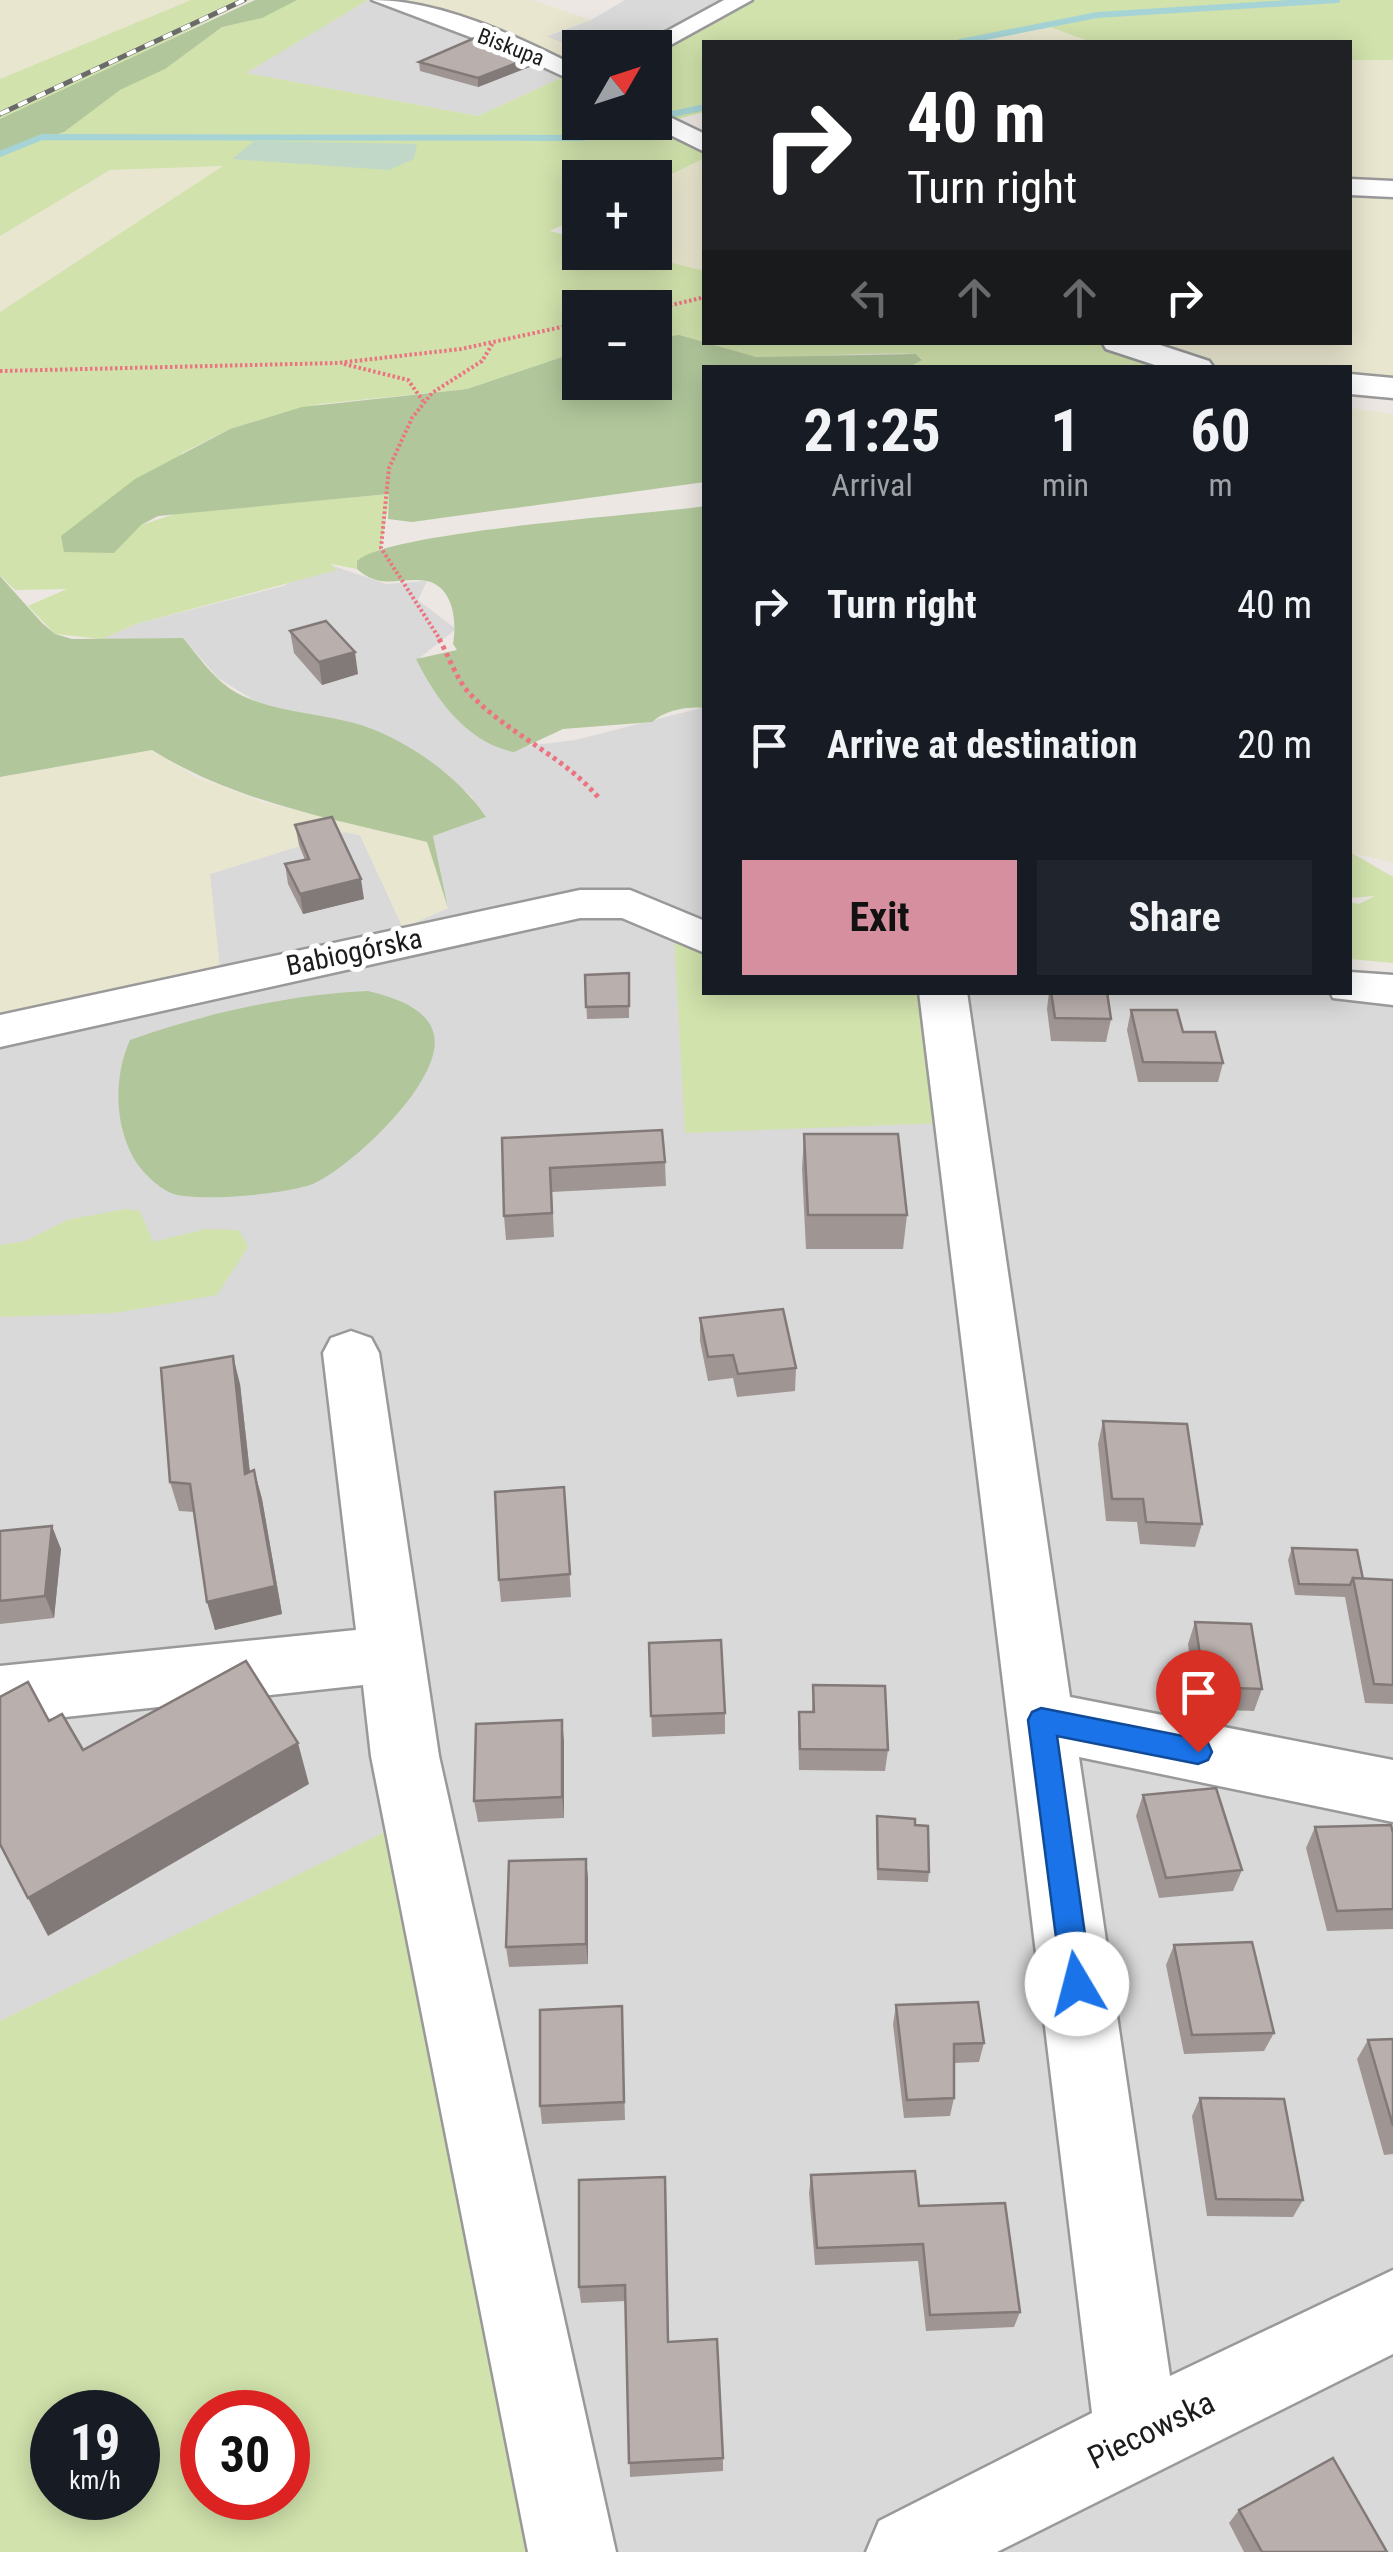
<!DOCTYPE html>
<html lang="en">
<head>
<meta charset="utf-8">
<style>
  body { margin:0; font-family:"Roboto Condensed",sans-serif; background:#20242c; color:#f1f3f6; height:100vh; display:flex; flex-direction:column; font-size:38px; white-space:nowrap }
  * { box-sizing:border-box; margin:0 }
  p { font-size:32px; color:#9ea1a6 }
  .icon { flex:none; width:55px; height:55px; fill:none; stroke:currentColor; stroke-width:2; stroke-linecap:round; stroke-linejoin:round }
  .map { position:relative; flex:1; overflow:hidden }
  .drawer { position:absolute; left:702px; top:365px; width:650px; height:630px; display:flex; flex-direction:column; background:#171b24; border-radius:0px; box-shadow:0 5px 25px #0003 }
  .drawer>* { flex:none }
  .hud { position:absolute; left:702px; top:40px; width:650px; height:305px; border-radius:0px; box-shadow:0 5px 25px #0003; background:#202124; color:#fff; overflow:hidden }
  .needle { width:65px; rotate:51deg }
  .buttons { position:absolute; left:562px; top:30px; display:grid; gap:20px }
  .buttons a { display:grid; place-items:center; width:110px; height:110px; border-radius:0px; background:#171b24; box-shadow:0 5px 25px #0003; font-size:50px }
  .speed { position:absolute; left:30px; top:2390px; display:flex; gap:20px; font-size:50px; font-weight:700; text-align:center }
  .speed>* { display:grid; place-content:center; width:130px; height:130px; border-radius:50%; background:#171b24; box-shadow:0 5px 25px #0003; line-height:1 }
  .speed small { font-size:25px; font-weight:400 }
  .speed .limit { border:15px solid #d22; background:#fff; color:#111 }
  .pin { position:absolute; display:grid; place-items:center; width:85px; height:85px; color:#fff; margin:-102px -42px; border-radius:50% 50% 50% 0; rotate:-45deg; box-shadow:0 0 10px #0007 }
  .pin .icon { rotate:45deg }
  .me { position:absolute; width:110px; margin:-55px; rotate:352deg; stroke-linejoin:round; filter:drop-shadow(0 0 8px #0008) }
  .turn { display:flex; align-items:center; gap:35px; height:210px; padding:0 40px; font-size:45px }
  .turn .icon { width:130px; height:130px; stroke-width:2.5 }
  .turn b { display:block; font-size:70px; line-height:85px }
  .lanes { display:flex; align-items:center; height:95px; padding:0 40px; background:#0003; justify-content:center; gap:50px; direction:ltr }
  .lanes .off { opacity:.35 }
  .eta { display:flex; justify-content:space-evenly; align-items:center; height:170px; text-align:center }
  .eta b { font-size:60px; font-weight:700; line-height:70px }
  .primary-button { display:flex; gap:20px; margin-top:auto; padding:20px 40px }
  .primary-button a { flex:1; height:115px; border-radius:0px; background:#d58f9f; color:#111; font-size:40px; font-weight:700; line-height:115px; text-align:center }
  .primary-button a+a { background:#20242c; color:#f1f3f6 }
  ul { padding:0; list-style:none }
  li { display:flex; align-items:center; gap:30px; height:140px; padding:0 40px }
  li div { flex:1 }
  li b { display:block; font-size:38px }
  li em { font-style:normal }
  .map>svg:first-child { display:block }
</style>
</head>
<body>
<div class="map">
<svg width="1393" height="2552" viewBox="0 0 1393 2552">
  <rect width="100%" height="100%" fill="#ece7e2"/>
  <!-- residential -->
  <g fill="#dad9d9">
    <polygon points="368,0 522,55 565,76 478,116 244,73"/>
    <polygon points="625,0 757,0 641,47 580,50 545,37 591,20"/>
    <polygon points="328,564 386,584 427,581 418,600 456,629 417,660 490,742 519,747 575,740 705,707 705,992 1314,992 1393,998 1393,2552 563,2552 405,1823 0,2021 0,1015 210,874 344,832 360,835 403,927 448,908 433,836 473,798 449,777 429,761 257,702 218,678 183,638 102,639 136,624 283,586"/>
  </g>
  <!-- farmland -->
  <g fill="#e9e6cf">
    <polygon points="0,0 191,0 0,79"/>
    <polygon points="402,0 532,0 591,20 546,36 580,50 580,61 567,63"/>
    <polygon points="1044,25 1091,42 975,42"/>
    <polygon points="1350,58 1393,58 1393,380 1350,376 1350,368 1224,367 1160,351 1147,343 1350,342"/>
    <polygon points="705,158 705,271 633,253 655,252 655,182"/>
    <polygon points="225,166 0,312 0,236 110,170"/>
    <polygon points="1350,408 1393,414 1393,863 1350,852"/>
    <polygon points="152,750 194,776 265,803 427,842 448,908 403,928 360,835 344,832 210,874 220,969 0,1020 0,777"/>
  </g>
  <!-- grass -->
  <g fill="#d1e2ac" fill-rule="evenodd">
    <polygon points="191,0 250,0 0,123 0,79"/>
    <path d="M264,0H368L246,73L478,116L565,76L580,85V122L645,123L705,151V158L655,182V178H580V217L550,231L580,239V252L633,253L705,271V342L1109,343L1202,367L908,368L922,359L916,354C864,352 812,358 761,357C723,356 693,333 655,338V308H580V351L467,389L320,404L230,429L182,453L141,525L178,513L390,494L381,548L357,569L331,564L337,570L136,624L102,639L55,634L28,606L67,589L15,590L0,575V312L223,166L110,170L0,236V129Z"/>
    <polygon points="756,0 1393,0 1393,60 1350,60 1350,42 1091,42 1044,25 975,42 705,42 705,112 673,120 655,109 655,48 647,48"/>
    <polygon points="1350,852 1393,877 1393,963 1350,959 1350,902 1359,904 1375,896 1350,898"/>
    <polygon points="674,936 705,949 705,992 928,993 942,1123 685,1133"/>
    <polygon points="125,1209 140,1211 153,1242 205,1229 239,1230 248,1247 217,1295 115,1313 0,1317 0,1245 25,1241 67,1220"/>
    <path d="M405,1822L570,2552H0V2021ZM52,2412H138V2498H52ZM202,2412H288V2498H202Z"/>
  </g>
  <!-- forest -->
  <g fill="#b1c79b">
    <polygon points="255,0 297,0 262,18 222,27 165,69 120,90 64,132 0,151 0,119"/>
    <polygon points="679,335 756,357 916,354 922,360 907,368 705,368 705,482 412,522 388,519 389,494 158,516 141,525 114,553 64,552 61,536 135,479 230,429 302,407 467,389 580,351 580,382 655,382 655,338"/>
    <path d="M705,506V708C688,706 665,710 652,722L563,729L514,752C467,743 436,699 416,659L457,650L453,644C457,623 454,587 427,581C399,576 382,591 357,569V561C389,531 646,515 705,506Z"/>
    <path d="M0,576L42,623L55,634L72,639L183,638C199,657 215,681 237,693C276,714 322,712 364,726C410,742 459,777 486,817L433,836L448,908L427,842C333,819 235,802 152,750L0,777Z"/>
    <path d="M368,991C392,997 428,1007 434,1035C444,1081 352,1166 315,1183C291,1194 195,1203 171,1193C157,1187 140,1170 133,1157C114,1122 114,1076 130,1040C203,1014 291,994 368,991Z"/>
  </g>
  <!-- wetland -->
  <polygon fill="#c1d8c9" points="254,141 417,144 414,159 389,170 232,159"/>
  <g fill="none" stroke-linecap="round" stroke-linejoin="round">
    <!-- stream -->
    <g stroke="#a6d4d6" stroke-width="6">
      <polyline points="960,42 1097,15 1337,0"/>
      <polyline points="668,115 705,107"/>
      <polyline points="0,154 42,137 582,138 637,122"/>
    </g>
    <!-- minor casing -->
    <g stroke="#999" stroke-width="5">
      <g id="minor">
        <path d="M372,0C442,0 518,37 580,68V84L515,54Z"/>
        <polygon points="724,0 752,0 656,53 655,48 636,48"/>
        <polygon points="655,110 705,134 705,152 646,123 655,122"/>
        <polygon points="1350,179 1393,181 1393,197 1350,195"/>
        <polygon points="1102,342 1151,342 1209,361 1214,368 1164,368 1106,349"/>
        <polygon points="1350,374 1393,378 1393,398 1350,394"/>
        <polygon points="580,890 630,890 705,921 705,953 622,918 580,918 0,1047 0,1015"/>
        <polygon points="1350,972 1393,975 1393,1005 1333,998 1330,992 1350,992"/>
        <polygon points="919,992 967,992 1070,1697 1393,1760 1393,1822 1079,1757 1170,2376 1393,2270 1393,2354 997,2552 866,2552 879,2521 1092,2413"/>
        <polygon points="351,1331 371,1338 379,1353 439,1756 616,2552 528,2552 371,1756 363,1685 0,1724 0,1666 356,1630 323,1353 331,1338"/>
      </g>
    </g>
    <!-- path-far1 -->
    <g stroke="#eb7480" stroke-width="4" stroke-dasharray="2.5 2.5" stroke-linecap="butt">
      <polyline points="655,309 705,297"/>
      <polyline points="344,364 408,380 423,401"/>
      <polyline points="0,371 337,363 461,349 580,323"/>
      <polyline points="441,641 381,548 389,468 412,418 432,393 482,361 493,343"/>
    </g>
    <!-- path -->
    <path stroke="#eb7480" stroke-width="5" stroke-dasharray="4 4" stroke-linecap="butt" d="M439,639C449,656 456,679 470,694C508,734 562,755 598,797"/>
    <!-- minor -->
    <use href="#minor" fill="#fff" fill-rule="evenodd"/>
    <!-- rail casing -->
    <g stroke="#6a6a6a" stroke-width="5">
      <polyline id="rail" points="0,114 244,0"/>
    </g>
    <!-- rail -->
    <use href="#rail" stroke="#fff" stroke-width="4" stroke-dasharray="10" stroke-linecap="butt"/>
  </g>
  <!-- wall -->
  <g fill="#9f9694">
    <polygon points="532,57 532,66 478,87 420,71 419,62"/>
    <polygon points="290,631 358,674 322,685 294,653"/>
    <polygon points="295,825 364,899 303,914 288,884 285,864 305,860 299,845"/>
    <polygon points="629,973 629,1018 587,1019 585,975"/>
    <polygon points="1049,992 1107,992 1111,1019 1106,1042 1051,1041 1047,1009"/>
    <polygon points="1131,1010 1183,1032 1223,1063 1218,1082 1138,1082 1127,1030"/>
    <polygon points="804,1134 907,1215 903,1249 806,1249 802,1169"/>
    <polygon points="502,1138 665,1162 666,1186 552,1192 554,1237 506,1240 504,1216"/>
    <polygon points="700,1318 796,1368 795,1391 737,1397 733,1378 708,1381 700,1341"/>
    <polygon points="240,1384 250,1472 254,1470 262,1499 282,1614 215,1630 194,1512 179,1511 170,1482"/>
    <polygon points="1103,1421 1202,1524 1195,1547 1140,1544 1137,1522 1106,1521 1098,1444"/>
    <polygon points="564,1487 571,1597 501,1602 499,1580"/>
    <polygon points="0,1531 61,1549 54,1618 0,1624"/>
    <polygon points="1292,1548 1363,1579 1393,1580 1393,1704 1365,1703 1345,1597 1295,1595 1288,1560"/>
    <polygon points="1195,1622 1262,1689 1254,1711 1197,1709 1188,1644"/>
    <polygon points="649,1643 725,1713 725,1734 652,1737"/>
    <polygon points="813,1685 888,1750 885,1771 799,1770 798,1734 799,1712 812,1712"/>
    <polygon points="564,1741 564,1818 478,1822 474,1801"/>
    <polygon points="1143,1795 1242,1870 1233,1891 1159,1898 1136,1816"/>
    <polygon points="877,1816 915,1825 929,1872 928,1882 877,1880 876,1827"/>
    <polygon points="1315,1827 1393,1833 1393,1929 1327,1931 1306,1848"/>
    <polygon points="586,1859 588,1879 588,1964 509,1967 506,1947"/>
    <polygon points="1174,1945 1274,2033 1264,2051 1184,2054 1166,1965"/>
    <polygon points="896,2005 984,2043 979,2062 954,2063 954,2098 950,2116 904,2118 893,2024"/>
    <polygon points="622,2006 625,2120 542,2124 540,2106"/>
    <polygon points="1393,2039 1393,2154 1384,2155 1357,2059 1368,2040"/>
    <polygon points="1200,2098 1303,2200 1293,2217 1207,2216 1192,2116"/>
    <polygon points="811,2175 919,2206 1020,2312 1014,2327 926,2331 918,2261 815,2265 809,2193"/>
    <polygon points="579,2180 668,2342 723,2458 723,2471 630,2477 626,2301 581,2303 579,2287"/>
    <polygon points="1239,2510 1387,2552 1244,2552 1229,2523"/>
  </g>
  <!-- shaded-wall -->
  <g fill="#827a78">
    <polygon points="532,57 532,66 478,87 478,78"/>
    <polygon points="355,652 358,674 322,685 319,662"/>
    <polygon points="361,879 364,899 303,914 300,894"/>
    <polygon points="233,1356 240,1384 253,1502 245,1474"/>
    <polygon points="254,1470 262,1499 282,1614 215,1630 207,1602"/>
    <polygon points="52,1526 61,1549 54,1618 45,1596"/>
    <polygon points="562,1720 564,1741 564,1818 562,1797"/>
    <polygon points="298,1743 309,1784 48,1936 28,1898"/>
    <polygon points="586,1859 588,1879 588,1964 586,1944"/>
  </g>
  <!-- building -->
  <g fill="#b9afac" stroke="#827a78" stroke-width="2.5">
    <polygon points="479,36 532,57 478,78 419,62"/>
    <polygon points="326,621 355,652 319,662 290,631"/>
    <polygon points="332,817 361,879 300,894 285,864 309,859 295,825"/>
    <polygon points="629,973 629,1006 586,1007 585,975"/>
    <polygon points="1051,992 1107,992 1111,1019 1055,1018"/>
    <polygon points="1131,1010 1177,1010 1183,1032 1215,1032 1223,1063 1143,1062"/>
    <polygon points="662,1130 665,1162 550,1168 552,1213 504,1216 502,1138"/>
    <polygon points="804,1134 898,1134 907,1215 808,1215"/>
    <polygon points="783,1309 796,1368 738,1374 733,1355 708,1357 700,1318"/>
    <polygon points="233,1356 245,1474 254,1470 275,1586 207,1602 190,1484 170,1482 161,1368"/>
    <polygon points="1103,1421 1187,1424 1202,1524 1146,1522 1143,1499 1112,1499"/>
    <polygon points="564,1487 570,1574 499,1580 495,1492"/>
    <polygon points="52,1526 45,1596 0,1601 0,1531"/>
    <polygon points="1292,1548 1357,1550 1363,1579 1353,1578 1350,1585 1299,1584"/>
    <polygon points="1353,1578 1393,1580 1393,1685 1374,1684"/>
    <polygon points="1195,1622 1251,1624 1262,1689 1205,1687"/>
    <polygon points="721,1640 725,1713 651,1716 649,1643"/>
    <polygon points="246,1661 298,1743 28,1898 0,1844 0,1697 28,1682 49,1721 62,1714 83,1750"/>
    <polygon points="813,1685 885,1686 888,1750 800,1749 799,1712 814,1712"/>
    <polygon points="562,1720 562,1797 474,1801 476,1724"/>
    <polygon points="1216,1788 1242,1870 1166,1878 1143,1795"/>
    <polygon points="877,1816 915,1819 915,1825 928,1826 929,1872 878,1869"/>
    <polygon points="1391,1825 1393,1833 1393,1909 1337,1911 1315,1827"/>
    <polygon points="586,1859 586,1944 506,1947 509,1861"/>
    <polygon points="1252,1942 1274,2033 1192,2035 1174,1945"/>
    <polygon points="978,2002 984,2043 954,2044 954,2098 907,2100 896,2005"/>
    <polygon points="622,2006 624,2102 540,2106 540,2010"/>
    <polygon points="1393,2039 1393,2126 1368,2040"/>
    <polygon points="1200,2098 1284,2099 1303,2200 1216,2199"/>
    <polygon points="915,2171 919,2206 1005,2203 1020,2312 930,2315 923,2244 817,2248 811,2175"/>
    <polygon points="665,2177 668,2342 717,2339 723,2458 629,2463 625,2285 579,2287 579,2180"/>
    <polygon points="1333,2458 1387,2552 1262,2552 1239,2510"/>
  </g>
  <!-- route -->
  <polygon fill="#1a73e8" stroke="#114b97" stroke-width="2.5" points="1041,1708 1198,1739 1208,1743 1212,1752 1208,1760 1198,1764 1057,1736 1092,1984 1087,1995 1077,1999 1066,1995 1062,1984 1028,1720 1032,1712"/>
  <g text-anchor="middle" dominant-baseline="central" stroke-width="10" stroke-linejoin="round" paint-order="stroke">
    <!-- far-street labels -->
    <g font-size="22" fill="#1c1c1c" stroke="#fff">
      <text transform="translate(511 47) rotate(21)">Biskupa</text>
    </g>
    <!-- street labels -->
    <g font-size="28" fill="#1c1c1c" stroke="#fff">
      <text transform="translate(354 952) rotate(-12)">Babiogórska</text>
    </g>
    <!-- near-street labels -->
    <g font-size="32" fill="#1c1c1c" stroke="#fff">
      <text transform="translate(1151 2430) rotate(-26)">Piecowska</text>
    </g>
  </g>
</svg>
<div class="buttons">
<a><svg class="needle" viewBox="-14 -14 28 28"><path d="M0-13l5 13h-10z" fill="#e53935"/><path d="M0 13l5-13h-10z" fill="#9ea1a6"/></svg></a>
<a>+</a>
<a>−</a>
</div>
<div class="speed"><div>19<small>km/h</small></div><div class="limit">30</div></div>
<div class="pin" style="left:1198px;top:1752px;background:#d93025"><svg class="icon" aria-label="arrive" viewBox="0 0 24 24"><path d="M6 21V4h12l-3 4 3 4H6"/></svg></div>
<svg class="me" style="left:1077px;top:1984px" viewBox="-20 -20 40 40"><circle r="19" fill="#fff"/><path d="M0-13L10 11 0 6-10 11z" fill="#1a73e8"/></svg>
<div class="hud">
<div class="turn"><svg class="icon" aria-label="right" viewBox="0 0 24 24"><path d="M7 20v-9h11M14 6l5 5-5 5"/></svg><div><b>40 m</b>Turn right</div></div>
<div class="lanes"><svg class="icon off" aria-label="left" viewBox="0 0 24 24"><path d="M17 20v-9H6M10 6l-5 5 5 5"/></svg><svg class="icon off" aria-label="ahead" viewBox="0 0 24 24"><path d="M12 20V5M6 11l6-6 6 6"/></svg><svg class="icon off" aria-label="ahead" viewBox="0 0 24 24"><path d="M12 20V5M6 11l6-6 6 6"/></svg><svg class="icon" aria-label="right" viewBox="0 0 24 24"><path d="M7 20v-9h11M14 6l5 5-5 5"/></svg></div>
</div>
<section class="drawer">
<div class="eta">
<div><b>21:25</b><p>Arrival</p></div>
<div><b>1</b><p>min</p></div>
<div><b>60</b><p>m</p></div>
</div>
<ul>
<li><svg class="icon" aria-label="right" viewBox="0 0 24 24"><path d="M7 20v-9h11M14 6l5 5-5 5"/></svg><div><b>Turn right</b></div><em>40 m</em></li>
<li><svg class="icon" aria-label="arrive" viewBox="0 0 24 24"><path d="M6 21V4h12l-3 4 3 4H6"/></svg><div><b>Arrive at destination</b></div><em>20 m</em></li>
</ul>
<div class="primary-button"><a>Exit</a><a>Share</a></div>
</section>
</div>
</body>
</html>
